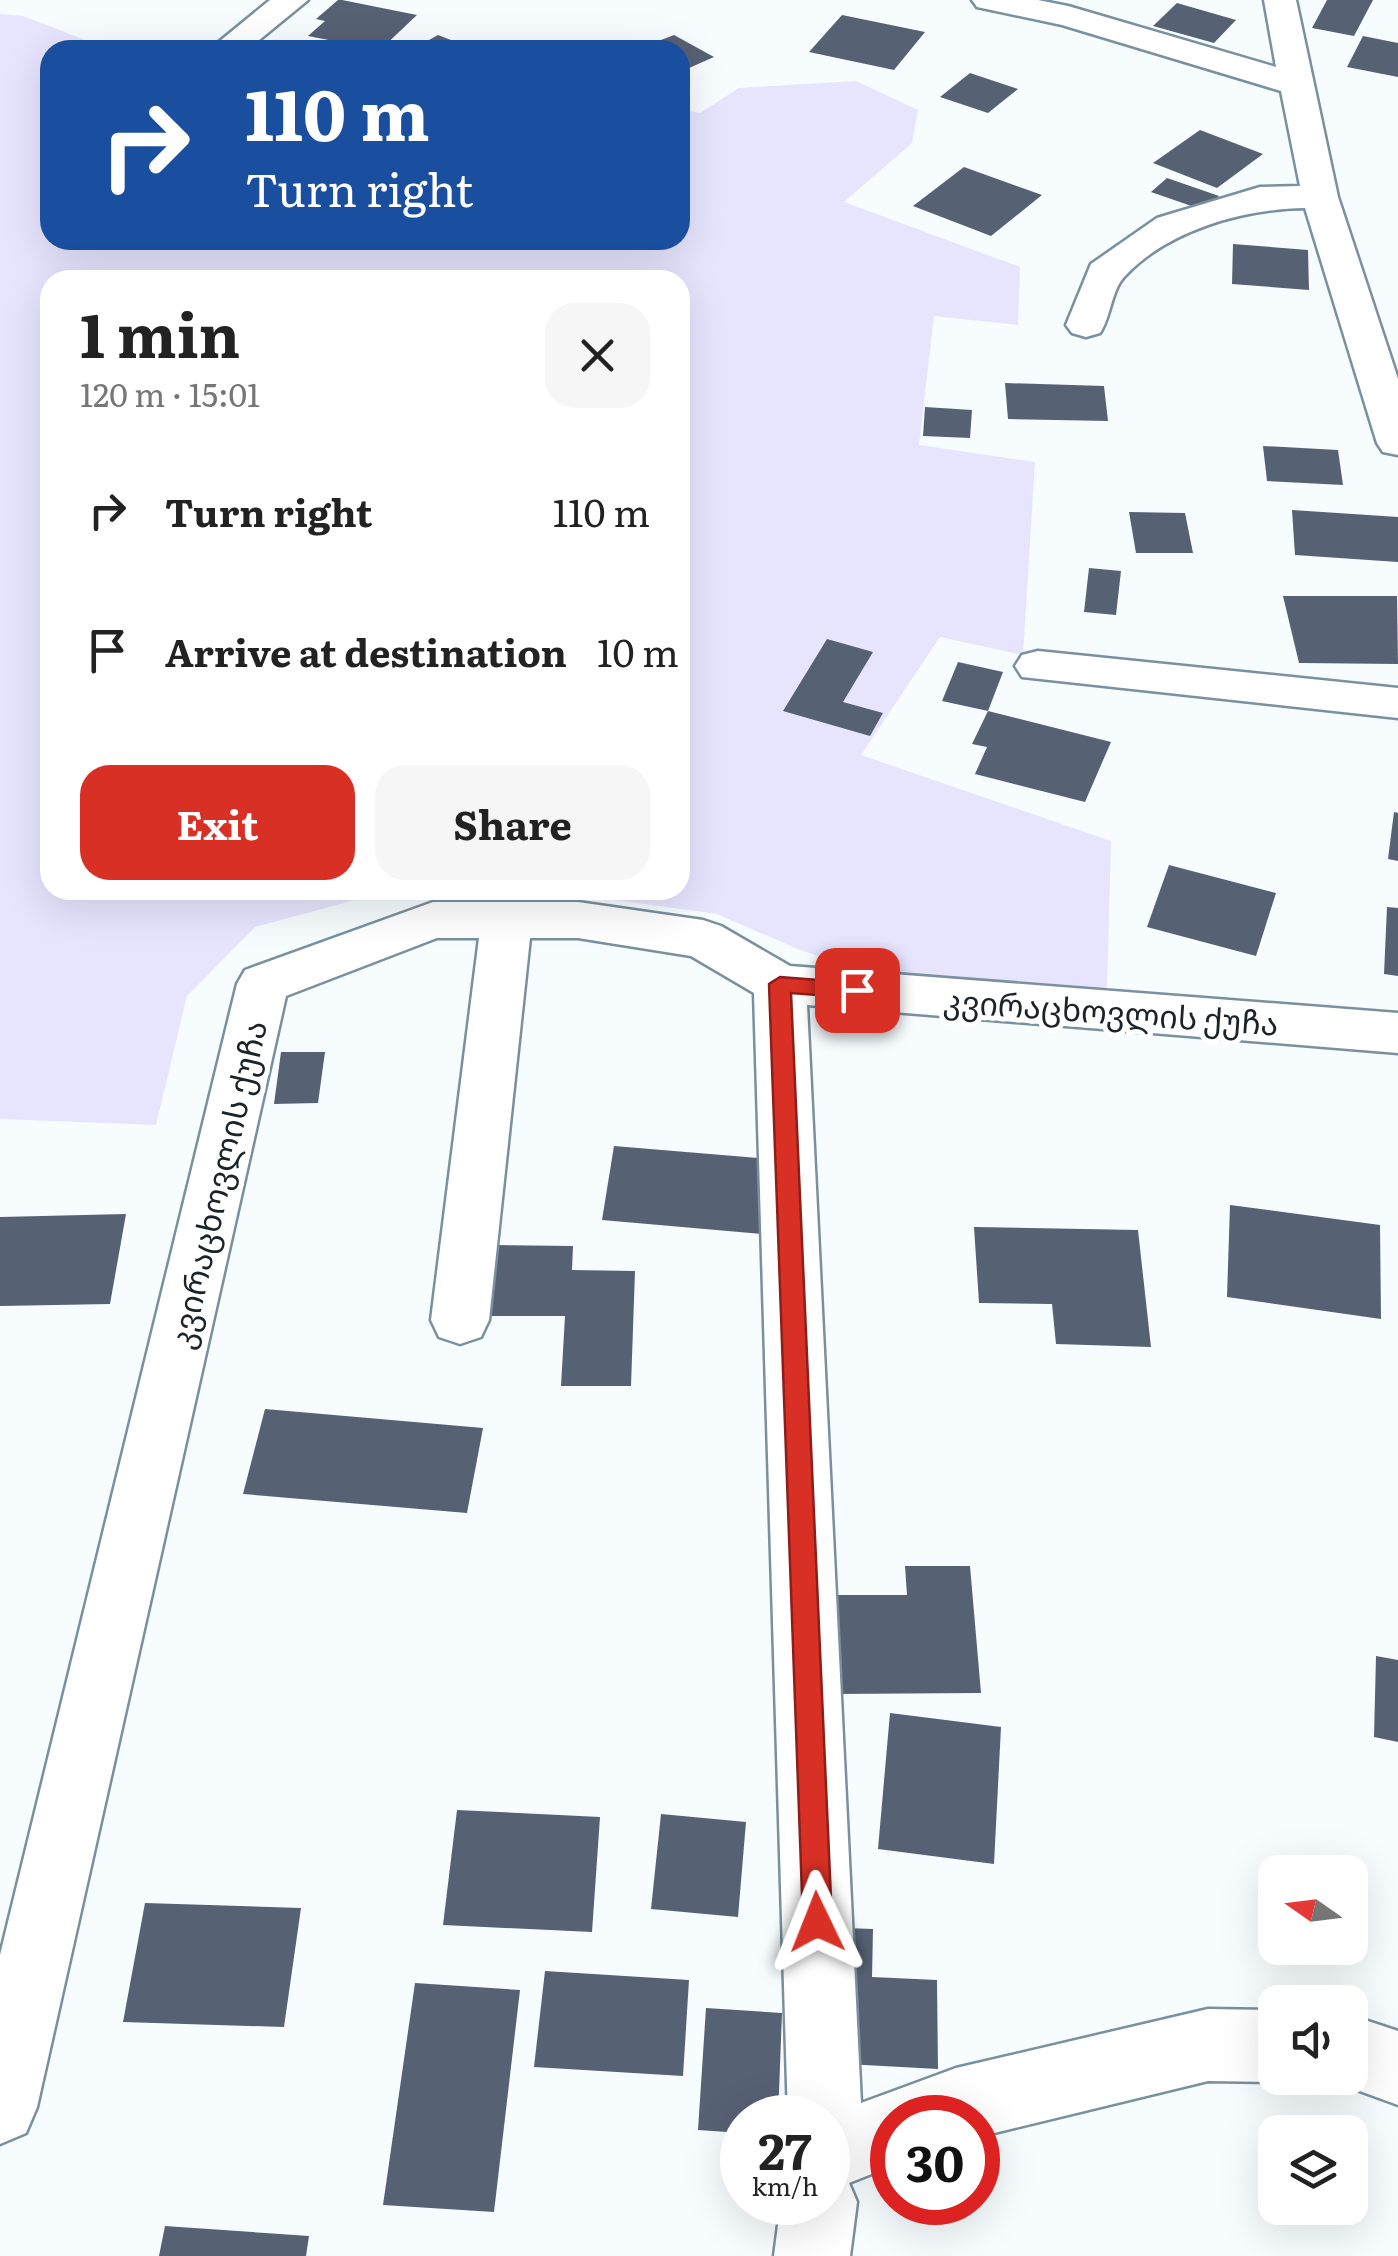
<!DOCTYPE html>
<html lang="en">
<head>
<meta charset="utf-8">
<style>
  body { margin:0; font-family:Literata,"Noto Sans Georgian",serif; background:#f6f6f6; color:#222; height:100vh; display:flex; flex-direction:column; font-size:38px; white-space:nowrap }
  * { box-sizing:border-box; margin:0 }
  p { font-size:32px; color:#767676 }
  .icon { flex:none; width:55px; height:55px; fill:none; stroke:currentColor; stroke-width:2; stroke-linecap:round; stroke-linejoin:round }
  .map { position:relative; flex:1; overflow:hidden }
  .panel { position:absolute; left:40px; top:270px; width:650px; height:630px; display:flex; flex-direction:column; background:#fff; border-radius:30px; box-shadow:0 10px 40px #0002 }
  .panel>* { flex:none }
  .guide { position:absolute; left:40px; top:40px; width:650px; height:210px; border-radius:30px; box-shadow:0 10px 40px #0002; background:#1a4fa0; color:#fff; overflow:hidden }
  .needle { width:65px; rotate:284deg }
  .tools { position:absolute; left:1258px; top:1855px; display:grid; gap:20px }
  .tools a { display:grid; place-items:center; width:110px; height:110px; border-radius:20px; background:#fff; box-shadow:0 10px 40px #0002; font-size:50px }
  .speed { position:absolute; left:720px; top:2095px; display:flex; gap:20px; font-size:50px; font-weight:700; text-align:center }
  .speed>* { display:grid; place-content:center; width:130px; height:130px; border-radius:50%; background:#fff; box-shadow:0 10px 40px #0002; line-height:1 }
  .speed small { font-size:25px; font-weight:400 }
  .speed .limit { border:15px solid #d22; background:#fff; color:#111 }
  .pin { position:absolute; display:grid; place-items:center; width:85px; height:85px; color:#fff; margin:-42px; border-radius:20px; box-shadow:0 5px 15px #0006 }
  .me { position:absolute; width:110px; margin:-55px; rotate:358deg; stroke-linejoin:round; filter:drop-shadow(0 0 8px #0008) }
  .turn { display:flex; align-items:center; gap:35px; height:210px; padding:0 40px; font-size:45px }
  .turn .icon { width:130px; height:130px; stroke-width:2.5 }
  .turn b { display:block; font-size:70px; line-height:85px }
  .round { display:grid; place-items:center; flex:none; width:105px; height:105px; border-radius:30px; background:#f6f6f6 }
  .head { display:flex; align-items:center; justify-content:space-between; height:170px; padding:0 40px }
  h1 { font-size:60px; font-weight:700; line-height:75px }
  .button { display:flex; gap:20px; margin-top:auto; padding:20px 40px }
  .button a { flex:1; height:115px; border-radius:30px; background:#d93025; color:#fff; font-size:40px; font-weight:700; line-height:115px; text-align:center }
  .button a+a { background:#f6f6f6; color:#222 }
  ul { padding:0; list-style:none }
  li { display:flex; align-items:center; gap:30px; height:140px; padding:0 40px }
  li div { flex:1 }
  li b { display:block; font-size:38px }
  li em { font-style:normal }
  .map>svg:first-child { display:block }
</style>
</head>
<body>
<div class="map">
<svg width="1398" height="2256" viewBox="0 0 1398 2256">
  <rect width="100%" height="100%" fill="#f7fcff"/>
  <!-- green -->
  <path fill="#e7e5fe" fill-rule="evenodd" d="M0,14L23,16L111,50H50V240H680V109L700,113L739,88L856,81L918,110L912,143L844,202L1020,267L1018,325L934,316L919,445L1035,462L1023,655L940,637L861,755L1111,841L1107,988L862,970L800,950L717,914L564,893H381L255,927L187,996L156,1125L0,1119ZM50,280H680V890H50Z"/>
  <!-- building -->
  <g fill="#576174">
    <polygon points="338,0 342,0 417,15 380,50 308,36 325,21 316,19"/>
    <polygon points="1327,0 1373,0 1354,36 1312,28"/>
    <polygon points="1177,3 1236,20 1214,43 1153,26"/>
    <polygon points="842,15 925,32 894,70 809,52"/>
    <polygon points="438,35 477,50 411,50"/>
    <polygon points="674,35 714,57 689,68 680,63 680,50 656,50 648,45"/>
    <polygon points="1363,36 1398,43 1398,77 1347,67"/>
    <polygon points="970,73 1018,89 988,113 940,97"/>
    <polygon points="1200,130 1263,154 1217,188 1153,163"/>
    <polygon points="964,167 1042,195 991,236 913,206"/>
    <polygon points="1167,178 1219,196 1203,210 1151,192"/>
    <polygon points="1233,244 1308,250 1309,290 1232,284"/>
    <polygon points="1005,383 1104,386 1108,421 1008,419"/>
    <polygon points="925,407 972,410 970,438 923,436"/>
    <polygon points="1263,446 1338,450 1343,485 1267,481"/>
    <polygon points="1292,510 1398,517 1398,562 1295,555"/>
    <polygon points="1129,512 1185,513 1193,553 1136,553"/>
    <polygon points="1089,568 1121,571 1116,615 1084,612"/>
    <polygon points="1283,596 1397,596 1398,664 1299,663"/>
    <polygon points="827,639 873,652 843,702 883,713 870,736 783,711"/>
    <polygon points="958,662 1003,672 988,711 942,701"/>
    <polygon points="988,711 1111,742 1085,802 975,774 987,747 972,744"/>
    <polygon points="1394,812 1398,813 1398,861 1388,859"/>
    <polygon points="1169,865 1276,893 1256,956 1147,927"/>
    <polygon points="1387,907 1398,908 1398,976 1384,974"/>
    <polygon points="281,1052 325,1052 318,1103 274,1104"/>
    <polygon points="614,1146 770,1159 762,1234 602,1220"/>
    <polygon points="1230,1205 1380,1225 1381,1319 1227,1297"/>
    <polygon points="126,1214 110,1304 0,1306 0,1217"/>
    <polygon points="974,1227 1138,1230 1151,1347 1056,1344 1052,1304 979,1303"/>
    <polygon points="494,1245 573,1246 572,1270 635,1271 631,1386 561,1386 565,1316 488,1316"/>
    <polygon points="265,1409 483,1428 467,1513 243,1494"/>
    <polygon points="905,1566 970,1566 981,1693 833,1694 828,1595 907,1595"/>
    <polygon points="1376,1656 1398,1660 1398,1742 1374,1737"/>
    <polygon points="890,1713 1001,1727 994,1864 878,1849"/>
    <polygon points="457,1810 600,1817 592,1932 443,1925"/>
    <polygon points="661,1814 746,1822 738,1917 651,1909"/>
    <polygon points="145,1903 301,1908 284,2027 123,2022"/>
    <polygon points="845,1928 873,1929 872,1977 937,1980 938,2069 846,2064"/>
    <polygon points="545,1971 689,1980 683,2076 534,2067"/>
    <polygon points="415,1983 520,1990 494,2212 383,2205"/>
    <polygon points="706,2008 782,2013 778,2118 742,2118 742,2133 698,2130"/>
    <polygon points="165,2226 309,2236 306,2256 159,2256"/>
  </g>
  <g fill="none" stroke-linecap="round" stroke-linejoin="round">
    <!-- minor casing -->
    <g stroke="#7a909f" stroke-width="5">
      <g id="minor">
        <polygon points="270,0 308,0 247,50 209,50"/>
        <path d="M972,0H1038L1068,6L1276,67L1264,0H1296L1338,197L1398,379V455L1383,452L1377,443L1305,208C1244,209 1168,230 1125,276C1111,290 1111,317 1100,333L1086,337L1072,333L1066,325L1091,264L1157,218L1260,187L1300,186L1281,91L1062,25L977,7Z"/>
        <polygon points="1038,651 1398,688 1398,718 1022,677 1015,666 1022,655"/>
        <polygon points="433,902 578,902 703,920 721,926 790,966 1398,1013 1398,1053 807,1005 861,2103 956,2068 1208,2009 1275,2010 1275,2078 1287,2078 1275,2082 1208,2081 978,2137 978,2118 892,2118 892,2166 849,2183 857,2202 850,2256 774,2256 781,2202 828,2202 828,2118 788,2118 754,993 691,956 578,938 530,938 489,1320 481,1337 460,1344 439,1337 431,1320 479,938 437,938 286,996 37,2107 26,2133 0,2144 0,1955 237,984 245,970"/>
        <polygon points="1350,2015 1398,2031 1398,2105 1324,2078 1350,2078"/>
      </g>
    </g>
    <!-- minor -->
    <use href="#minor" fill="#fff" fill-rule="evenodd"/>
  </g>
  <!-- route -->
  <polygon fill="#d93025" stroke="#8d1f18" stroke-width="2.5" points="780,977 857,983 868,990 857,998 791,993 832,1922 828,1933 817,1937 807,1933 803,1922 769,984"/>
  <g text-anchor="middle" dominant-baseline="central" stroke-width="10" stroke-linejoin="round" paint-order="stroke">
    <!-- street labels -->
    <g font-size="32" fill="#1a2329" stroke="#fff">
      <text transform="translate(1111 1010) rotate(4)">კვირაცხოვლის ქუჩა</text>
      <text transform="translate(216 1184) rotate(-77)">კვირაცხოვლის ქუჩა</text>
    </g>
  </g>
</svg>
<div class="tools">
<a><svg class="needle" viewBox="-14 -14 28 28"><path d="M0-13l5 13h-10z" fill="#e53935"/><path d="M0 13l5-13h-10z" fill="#767676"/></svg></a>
<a><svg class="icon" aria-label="sound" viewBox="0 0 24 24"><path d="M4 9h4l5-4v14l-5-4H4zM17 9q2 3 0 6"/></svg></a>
<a><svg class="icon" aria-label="layers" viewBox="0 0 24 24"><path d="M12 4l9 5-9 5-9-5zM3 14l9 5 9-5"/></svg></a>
</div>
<div class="speed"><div>27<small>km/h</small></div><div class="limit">30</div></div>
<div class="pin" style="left:857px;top:990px;background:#d93025"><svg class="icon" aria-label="arrive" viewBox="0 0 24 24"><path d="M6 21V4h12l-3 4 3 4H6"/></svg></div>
<svg class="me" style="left:817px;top:1922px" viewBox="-20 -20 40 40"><path d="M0-17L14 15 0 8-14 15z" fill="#d93025" stroke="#fff" stroke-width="4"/></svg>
<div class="guide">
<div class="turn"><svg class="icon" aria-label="right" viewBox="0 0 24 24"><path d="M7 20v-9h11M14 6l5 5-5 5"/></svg><div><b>110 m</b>Turn right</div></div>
</div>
<section class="panel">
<div class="head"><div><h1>1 min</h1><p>120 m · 15:01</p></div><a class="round"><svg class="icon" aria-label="close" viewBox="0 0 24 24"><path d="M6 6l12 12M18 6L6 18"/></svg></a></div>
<ul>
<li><svg class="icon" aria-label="right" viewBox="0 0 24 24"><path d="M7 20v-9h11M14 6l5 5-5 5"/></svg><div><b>Turn right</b></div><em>110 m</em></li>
<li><svg class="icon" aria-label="arrive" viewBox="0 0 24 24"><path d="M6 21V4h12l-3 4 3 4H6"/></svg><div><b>Arrive at destination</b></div><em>10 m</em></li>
</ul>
<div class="button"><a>Exit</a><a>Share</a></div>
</section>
</div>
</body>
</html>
